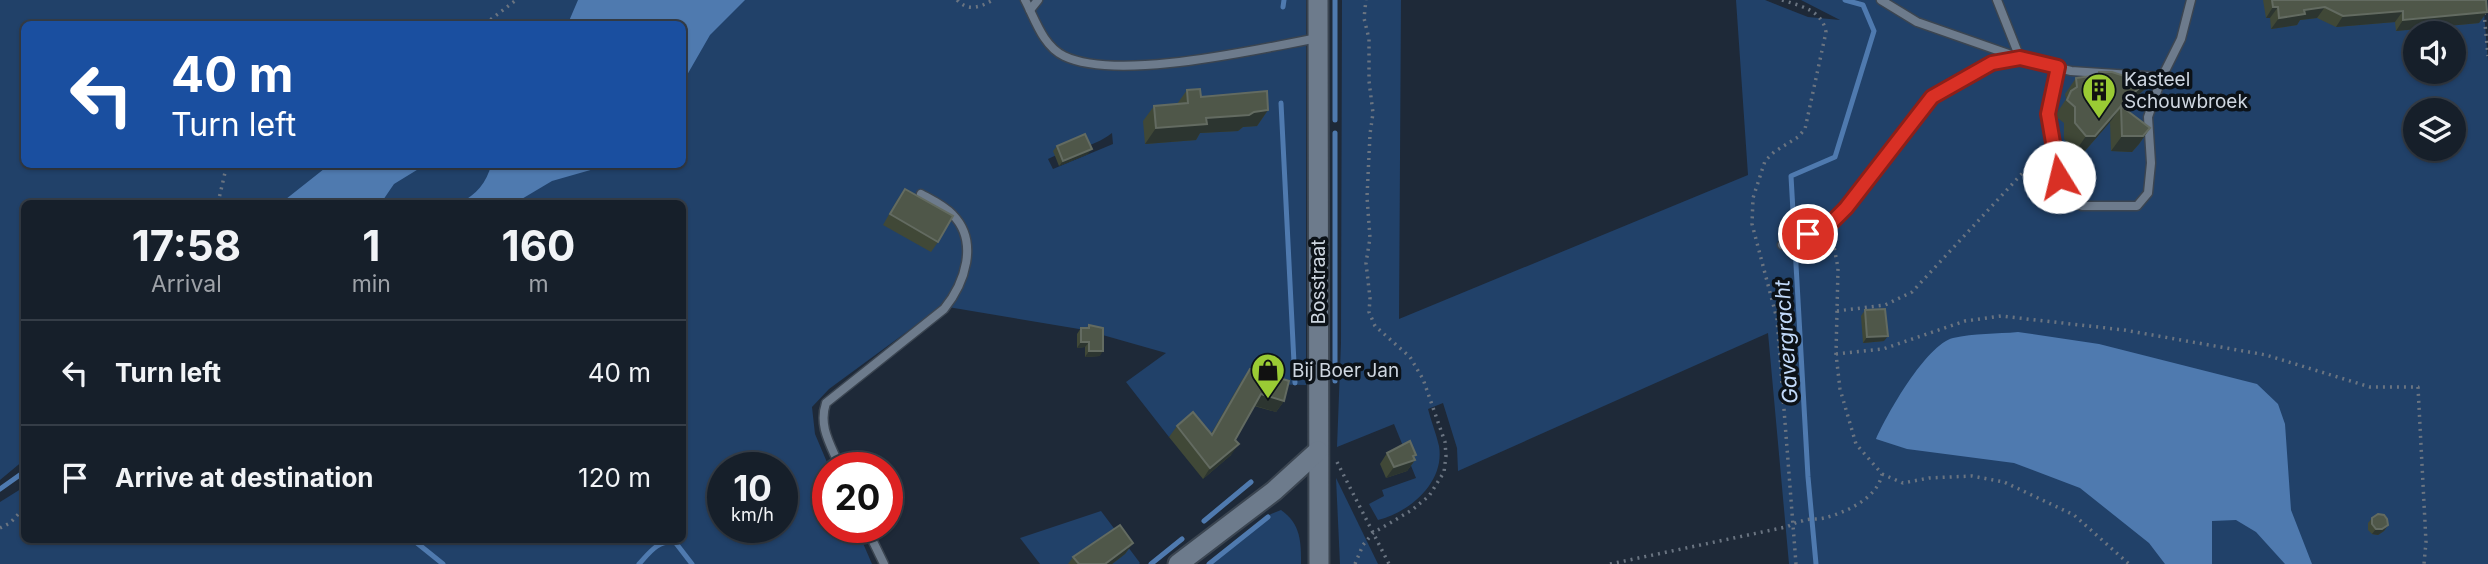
<!DOCTYPE html>
<html lang="en">
<head>
<meta charset="utf-8">
<style>
  body { margin:0; font-family:Inter,sans-serif; background:#232c36; color:#f1f3f6; height:100vh; display:flex; flex-direction:column; font-size:26px; white-space:nowrap }
  * { box-sizing:border-box; margin:0 }
  p { font-size:23px; color:#9ea2a8 }
  .icon { flex:none; width:38px; height:38px; fill:none; stroke:currentColor; stroke-width:2; stroke-linecap:round; stroke-linejoin:round }
  .map { position:relative; flex:1; overflow:hidden }
  .drawer { position:absolute; left:21px; top:200px; width:665px; height:343px; display:flex; flex-direction:column; background:#161f2a; border-radius:10px; box-shadow:0 2px 5px #0004,0 0 0 2px #353d47 }
  .drawer>* { flex:none }
  .banner { position:absolute; left:21px; top:21px; width:665px; height:147px; border-radius:10px; box-shadow:0 2px 5px #0004,0 0 0 2px #353d47; background:#1a4fa0; color:#fff; overflow:hidden }
  .controls { position:absolute; left:2403px; top:21px; display:grid; gap:14px }
  .controls a { display:grid; place-items:center; width:63px; height:63px; border-radius:50%; background:#161f2a; box-shadow:0 2px 5px #0004,0 0 0 2px #353d47; font-size:35px }
  .speed { position:absolute; left:707px; top:452px; display:flex; gap:14px; font-size:35px; font-weight:700; text-align:center }
  .speed>* { display:grid; place-content:center; width:91px; height:91px; border-radius:50%; background:#161f2a; box-shadow:0 2px 5px #0004,0 0 0 2px #353d47; line-height:1 }
  .speed small { font-size:18px; font-weight:400 }
  .speed .limit { border:10px solid #d22; background:#fff; color:#111 }
  .pin { position:absolute; display:grid; place-items:center; width:60px; height:60px; color:#fff; margin:-30px; border:4px solid #fff; border-radius:50%; box-shadow:0 2px 7px #0007 }
  .me { position:absolute; width:77px; margin:-38px; rotate:351deg; stroke-linejoin:round; filter:drop-shadow(0 0 5px #0008) }
  .turn { display:flex; align-items:center; gap:24px; height:147px; padding:0 35px; font-size:32px }
  .turn .icon { width:91px; height:91px; stroke-width:2.5 }
  .turn b { display:block; font-size:49px; line-height:60px }
  .eta { display:flex; justify-content:space-evenly; align-items:center; height:119px; text-align:center }
  .eta b { font-size:42px; font-weight:700; line-height:49px }
  ul { padding:0; list-style:none }
  li { display:flex; align-items:center; gap:21px; height:105px; padding:0 35px; border-top:2px solid #353d47 }
  li div { flex:1 }
  li b { display:block; font-size:26px }
  li em { font-style:normal }
  .map>svg:first-child { display:block }
</style>
</head>
<body>
<div class="map">
<svg width="2488" height="564" viewBox="0 0 2488 564">
  <rect width="100%" height="100%" fill="#1e2938"/>
  <!-- green -->
  <g fill="#214169" fill-rule="evenodd">
    <path d="M0,0H1306V385L1256,384L1212,432L1204,445L1186,424L1169,437L1126,382L1166,353L1085,330L942,306L829,389L812,407L815,434L829,467L828,527H856L872,564H0V502L24,487V539H682V203H24V460L0,480ZM24,24H682V164H24ZM1112,133L1113,144L1053,169L1048,159C1071,147 1090,150 1112,133ZM723,467H782V527H723Z"/>
    <path d="M1342,0H1401L1399,319L1748,175L1736,0H1765L1808,17L1840,20L1801,0H2483L2488,61V564H1789L1768,333L1458,471L1457,448L1443,403L1428,409C1431,421 1436,433 1439,446C1445,482 1410,512 1378,520L1369,504L1384,496L1382,490L1416,478L1394,424L1337,447L1341,343ZM2415,33H2454V72H2415ZM2415,110H2454V149H2415Z"/>
    <polygon points="1336,478 1378,564 1340,564"/>
    <path d="M1281,510C1301,524 1301,542 1301,564H1208L1271,514Z"/>
    <polygon points="1101,511 1140,563 1139,564 1040,564 1020,538"/>
  </g>
  <!-- water -->
  <g fill="#4f7aaf">
    <polygon points="578,0 745,0 710,35 683,82 682,24 564,24 569,21"/>
    <polygon points="329,165 329,164 425,165 394,184 381,203 281,203"/>
    <path d="M491,165V164L608,165L552,181L515,203H460C476,195 487,182 491,165Z"/>
    <path d="M2018,332L2099,344L2257,384L2278,404L2285,424L2291,510L2312,564H2285L2256,532L2236,520L2212,521V564H2165L2149,543L2080,488L2014,463L1907,449L1876,439C1887,414 1926,345 1953,338C1974,333 1997,334 2018,332Z"/>
  </g>
  <g fill="none" stroke-linecap="round" stroke-linejoin="round">
    <!-- stream -->
    <g stroke="#4f7aaf" stroke-width="5">
      <polyline points="1335,0 1335,120"/>
      <polyline points="1283,7 1284,0"/>
      <polyline points="1281,103 1295,383"/>
      <polyline points="1335,381 1335,133"/>
      <polyline points="0,489 24,472"/>
      <polyline points="1204,521 1251,482"/>
      <polyline points="412,539 443,564"/>
      <path d="M639,564C650,552 658,540 675,542L692,564"/>
      <polyline points="1151,564 1182,539"/>
      <polyline points="1209,564 1268,517"/>
      <polyline points="1816,564 1808,477 1791,176 1835,157 1874,31 1863,5 1845,0"/>
    </g>
    <!-- service casing -->
    <g stroke="#3b4551" stroke-width="11">
      <g id="service">
        <path d="M1025,0C1035,19 1043,46 1064,56C1118,82 1258,49 1318,38"/>
        <polyline points="1881,0 1917,22 2020,58 2071,71 2162,77 2181,39 2191,0"/>
        <polyline points="1030,10 1038,0"/>
        <polyline points="2058,67 2048,115 2059,177 2067,199 2082,206 2137,206 2148,193 2151,163 2148,117 2162,77"/>
        <polyline points="1782,245 1830,224 1846,208 1932,97 1992,63 2020,58 1997,0"/>
        <path d="M840,467C831,445 818,427 826,403L944,309C965,283 979,242 953,215C945,206 932,200 921,194"/>
        <polyline points="866,527 884,564"/>
      </g>
    </g>
    <!-- tertiary casing -->
    <g stroke="#3b4551" stroke-width="23">
      <g id="tertiary">
        <polyline points="1318,0 1319,564"/>
        <polyline points="1178,564 1274,491 1318,451"/>
      </g>
    </g>
    <!-- path -->
    <g stroke="#6a7481" stroke-width="3.5" stroke-dasharray="2 5" stroke-linecap="butt">
      <path d="M957,0C969,12 980,7 993,0"/>
      <path d="M1782,0C1801,6 1822,10 1826,32L1805,129L1798,137L1774,152L1765,161L1753,198L1752,224L1777,319L1796,564"/>
      <polyline points="2484,13 2488,56"/>
      <polyline points="485,24 516,0"/>
      <polyline points="218,203 227,164"/>
      <polyline points="1837,311 1885,305 1912,292 2043,151"/>
      <polyline points="1836,354 1883,349 1965,321 2001,316 2124,330 2266,355 2370,387 2418,387 2426,542 2424,564"/>
      <polyline points="1337,462 1389,564"/>
      <polyline points="1882,474 1903,483 1929,478 1972,476 2004,482 2074,515 2129,564"/>
      <polyline points="0,528 10,523 24,508"/>
      <polyline points="1355,564 1363,545 1373,533 1412,510 1429,496 1444,472 1446,456 1445,442 1423,379 1410,357 1375,326 1369,312 1370,298 1366,263 1370,238 1367,197 1370,134 1373,113 1369,81 1369,39 1364,18 1366,0"/>
      <path d="M1610,564L1786,527C1792,525 1796,522 1802,521C1808,518 1816,520 1824,518C1845,513 1878,498 1882,474L1856,444L1840,389L1836,354L1838,268L1832,236"/>
    </g>
    <!-- service -->
    <use href="#service" stroke="#6d7b8c" stroke-width="8"/>
    <!-- tertiary -->
    <use href="#tertiary" stroke="#6d7b8c" stroke-width="19"/>
  </g>
  <!-- wall -->
  <g fill="#404837">
    <polygon points="2263,0 2486,0 2479,23 2396,31 2395,22 2336,27 2317,18 2300,20 2297,25 2271,29 2270,18 2266,18"/>
    <polygon points="2099,72 2127,77 2155,74 2144,90 2123,108 2150,128 2139,144 2132,152 2111,151 2110,122 2111,121 2084,152 2075,152 2064,139 2064,123 2055,116 2066,99 2065,94 2076,78 2096,75"/>
    <polygon points="1187,90 1201,97 1268,110 1257,126 1243,127 1238,131 1200,133 1196,140 1145,144 1143,121 1154,106 1177,104"/>
    <polygon points="1057,146 1088,154 1059,166 1053,151"/>
    <polygon points="905,189 938,242 931,252 883,225 897,200"/>
    <polygon points="1865,310 1884,341 1863,343 1861,316"/>
    <polygon points="1089,325 1100,356 1085,357 1085,347 1077,348 1077,334 1081,328 1086,328"/>
    <polygon points="1250,369 1284,401 1276,412 1254,406 1235,440 1231,455 1203,479 1169,437 1177,426 1211,434 1242,380"/>
    <polygon points="1387,453 1414,457 1415,460 1407,471 1386,478 1380,464"/>
    <polygon points="2372,518 2388,525 2384,531 2378,535 2372,534 2368,530 2368,523"/>
    <polygon points="1133,543 1125,554 1112,564 1068,564 1073,557"/>
  </g>
  <!-- shaded-wall -->
  <g fill="#2c3530">
    <polygon points="2273,7 2278,7 2270,18 2266,18"/>
    <polygon points="2325,7 2317,18 2300,20 2297,25 2271,29 2279,18 2304,10"/>
    <polygon points="2403,11 2395,22 2336,27 2343,16"/>
    <polygon points="2487,12 2479,23 2396,31 2403,20"/>
    <polygon points="2155,74 2144,90 2121,110 2121,106 2111,121 2084,152 2075,152 2086,136"/>
    <polygon points="1268,110 1257,126 1243,127 1238,131 1200,133 1196,140 1145,144 1156,128 1206,118"/>
    <polygon points="2150,128 2139,144 2132,152 2111,151 2122,136"/>
    <polygon points="1092,149 1088,154 1059,166 1063,161"/>
    <polygon points="1888,336 1884,341 1863,343 1867,337"/>
    <polygon points="1081,342 1089,342 1085,347 1077,348"/>
    <polygon points="1089,351 1103,351 1100,356 1085,357"/>
    <polygon points="1261,394 1284,401 1276,412 1253,405"/>
    <polygon points="1239,444 1231,455 1203,479 1210,468"/>
    <polygon points="1416,455 1411,461 1415,460 1407,471 1386,478 1394,467"/>
    <polygon points="2388,525 2384,531 2378,535 2372,534 2376,529"/>
    <polygon points="1133,543 1125,554 1112,564 1105,564"/>
  </g>
  <!-- building -->
  <g fill="#4f5749" stroke="#636b61" stroke-width="2">
    <polygon points="2272,0 2486,0 2487,12 2403,20 2403,11 2343,16 2325,7 2304,10 2305,14 2279,18 2278,7 2273,7"/>
    <polygon points="2099,72 2112,72 2127,77 2131,74 2155,74 2128,98 2095,136 2086,136 2075,123 2075,107 2067,100 2071,91 2077,87 2076,78 2099,75"/>
    <polygon points="1200,89 1201,97 1267,91 1268,110 1254,112 1249,115 1206,118 1207,124 1156,128 1154,106 1188,103 1187,90"/>
    <polygon points="2121,106 2150,128 2143,136 2122,136"/>
    <polygon points="1085,134 1092,149 1063,161 1057,146"/>
    <polygon points="905,189 953,216 938,242 890,214"/>
    <polygon points="1885,309 1888,336 1867,337 1865,310"/>
    <polygon points="1089,325 1103,328 1103,351 1089,351 1089,342 1081,342 1081,328 1089,328"/>
    <polygon points="1250,369 1289,381 1284,401 1261,394 1235,440 1239,444 1210,468 1177,426 1193,412 1212,435"/>
    <polygon points="1410,441 1416,455 1413,456 1415,460 1394,467 1387,453"/>
    <polygon points="2378,514 2384,515 2387,519 2388,525 2382,529 2376,529 2372,524 2372,518"/>
    <polygon points="1120,525 1133,543 1105,564 1079,564 1073,557"/>
  </g>
  <g fill="none" stroke-linecap="round" stroke-linejoin="round">
    <!-- route casing -->
    <g stroke="#8d1f18" stroke-width="18">
      <polyline id="route" points="1808,234 1830,224 1846,208 1932,97 1992,63 2020,58 2058,67 2048,114 2059,177"/>
    </g>
    <!-- route -->
    <use href="#route" stroke="#d93025" stroke-width="12"/>
  </g>
  <!-- icons -->
  <defs>
    <g id="building-pin" transform="scale(1.75)"><path d="M0 17L-7.5 6A9.5 9.5 0 1 1 7.5 6Z" fill="#9acb34" stroke="#0c1218"/><path d="M-4-6H4V6H1V3H-1V6H-4ZM-2.5-4.3h1.7v1.8h-1.7ZM.8-4.3h1.7v1.8H.8ZM-2.5-1h1.7V.8h-1.7ZM.8-1h1.7V.8H.8Z" fill="#111"/></g>
    <g id="shop-pin" transform="scale(1.75)"><path d="M0 17L-7.5 6A9.5 9.5 0 1 1 7.5 6Z" fill="#9acb34" stroke="#0c1218"/><path d="M-5-2.5h2.3a2.7 3.5 0 0 1 5.4 0H5L5.5 6h-11ZM-1.5-2.5h3a1.5 2.3 0 0 0-3 0Z" fill="#111"/></g>
  </defs>
  <g fill-rule="evenodd">
    <use href="#building-pin" x="2099" y="90"/>
    <use href="#shop-pin" x="1268" y="370"/>
  </g>
  <g text-anchor="middle" dominant-baseline="central" stroke-width="7" stroke-linejoin="round" paint-order="stroke">
    <!-- poi labels -->
    <g font-size="19" fill="#ced6e0" stroke="#0c1218" text-anchor="start">
      <text x="2124" y="79">Kasteel<tspan x="2124" dy="22">Schouwbroek</tspan></text>
      <text x="1292" y="370">Bij Boer Jan</text>
    </g>
    <!-- street labels -->
    <g font-size="19" fill="#ced6e0" stroke="#0c1218">
      <text transform="translate(1318 282) rotate(-90)">Bosstraat</text>
    </g>
    <!-- water labels -->
    <g font-size="21" font-style="italic" fill="#c2dafa" stroke="#0c1218">
      <text transform="translate(1786 342) rotate(-94)">Gavergracht</text>
    </g>
  </g>
</svg>
<div class="controls">
<a><svg class="icon" aria-label="sound" viewBox="0 0 24 24"><path d="M4 9h4l5-4v14l-5-4H4zM17 9q2 3 0 6"/></svg></a>
<a><svg class="icon" aria-label="layers" viewBox="0 0 24 24"><path d="M12 4l9 5-9 5-9-5zM3 14l9 5 9-5"/></svg></a>
</div>
<div class="speed"><div>10<small>km/h</small></div><div class="limit">20</div></div>
<div class="pin" style="left:1808px;top:234px;background:#d93025"><svg class="icon" aria-label="arrive" viewBox="0 0 24 24"><path d="M6 21V4h12l-3 4 3 4H6"/></svg></div>
<svg class="me" style="left:2059px;top:177px" viewBox="-20 -20 40 40"><circle r="19" fill="#fff"/><path d="M0-13L10 11 0 6-10 11z" fill="#d93025"/></svg>
<div class="banner">
<div class="turn"><svg class="icon" aria-label="left" viewBox="0 0 24 24"><path d="M17 20v-9H6M10 6l-5 5 5 5"/></svg><div><b>40 m</b>Turn left</div></div>
</div>
<section class="drawer">
<div class="eta">
<div><b>17:58</b><p>Arrival</p></div>
<div><b>1</b><p>min</p></div>
<div><b>160</b><p>m</p></div>
</div>
<ul>
<li><svg class="icon" aria-label="left" viewBox="0 0 24 24"><path d="M17 20v-9H6M10 6l-5 5 5 5"/></svg><div><b>Turn left</b></div><em>40 m</em></li>
<li><svg class="icon" aria-label="arrive" viewBox="0 0 24 24"><path d="M6 21V4h12l-3 4 3 4H6"/></svg><div><b>Arrive at destination</b></div><em>120 m</em></li>
</ul>
</section>
</div>
</body>
</html>
